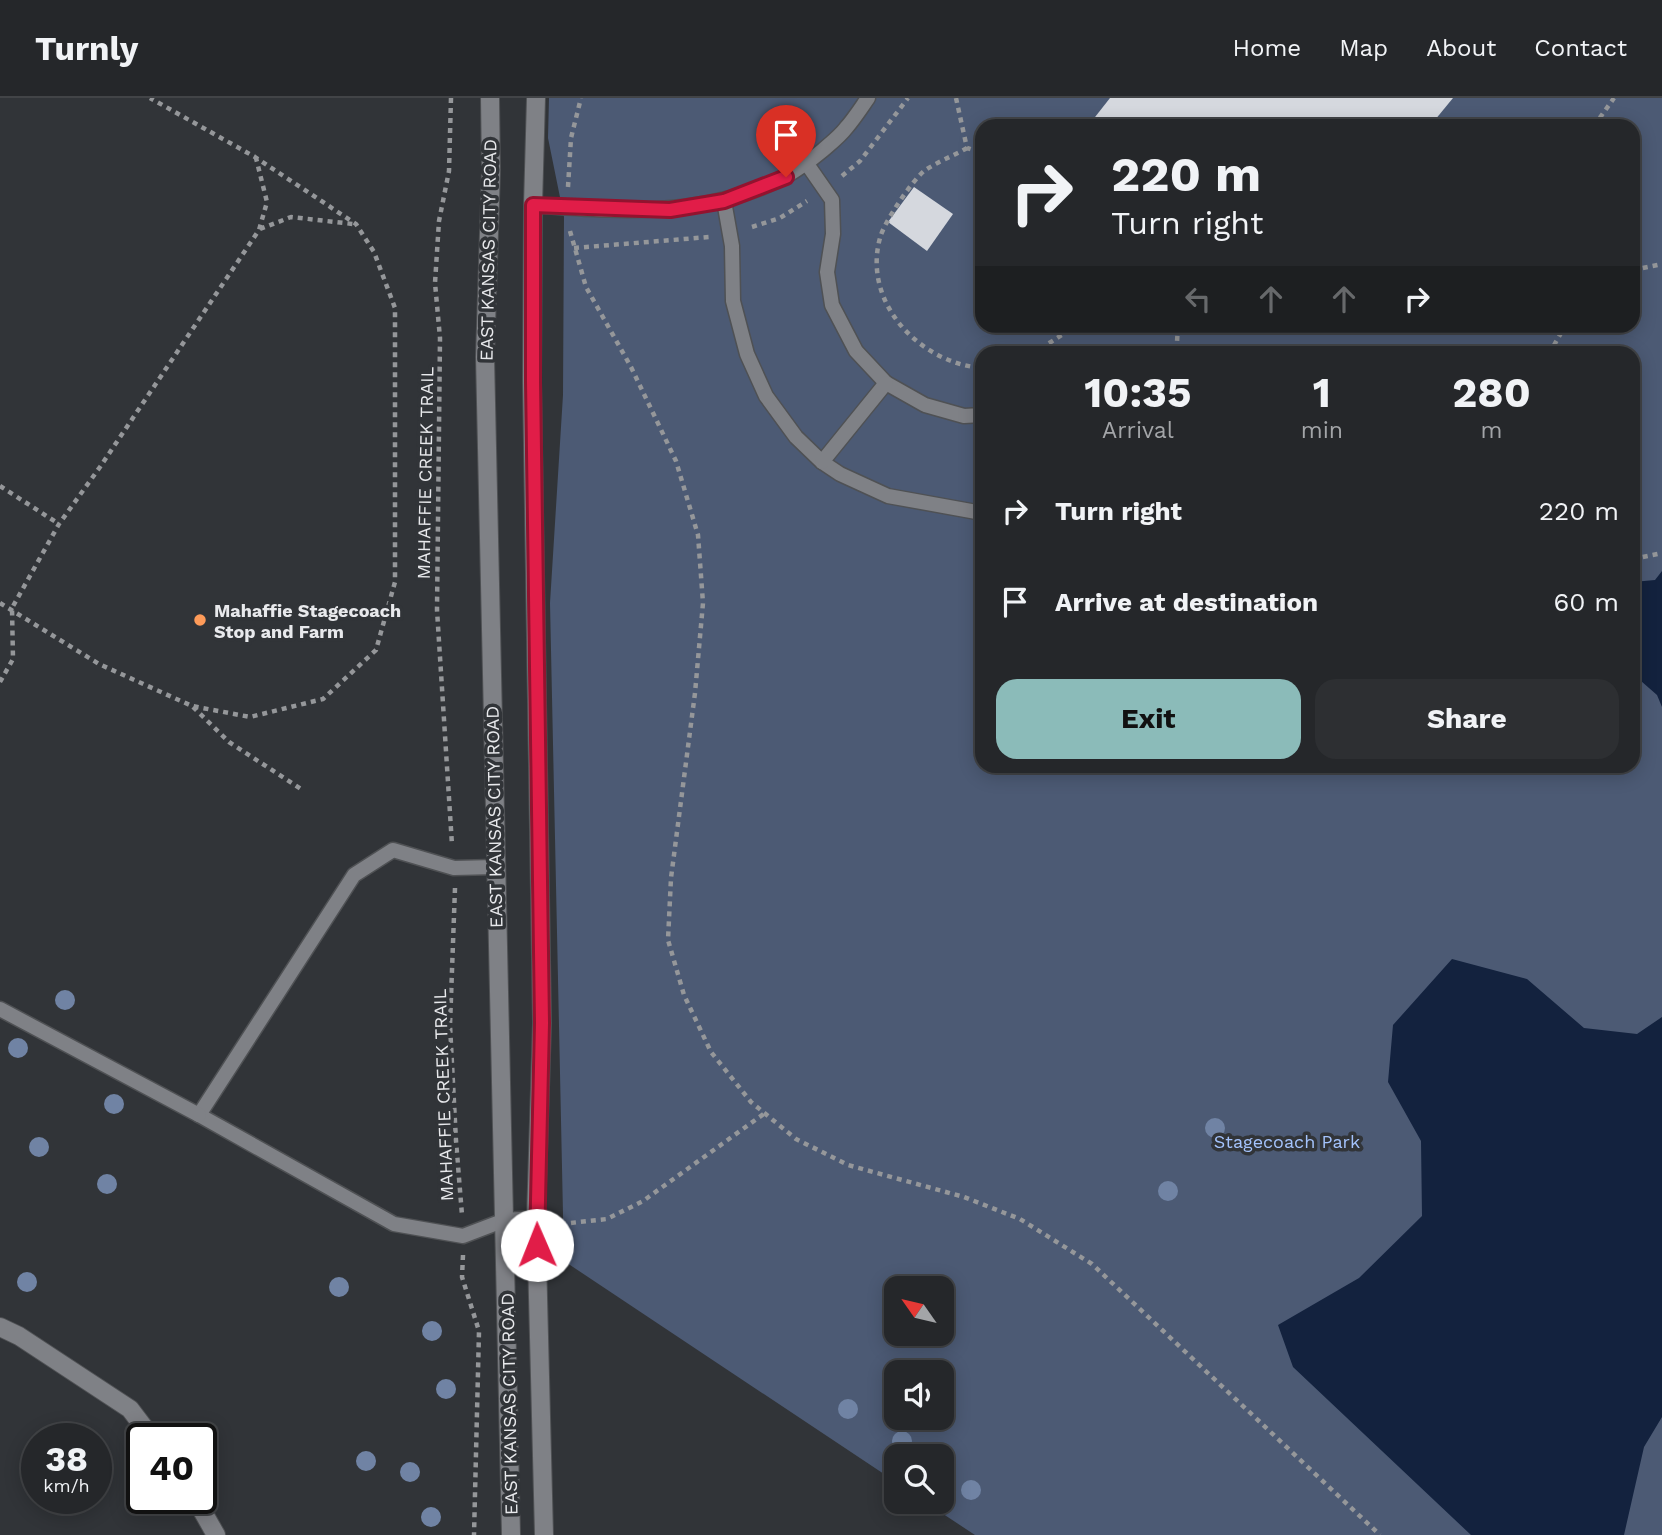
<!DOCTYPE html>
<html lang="en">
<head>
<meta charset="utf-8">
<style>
  body { margin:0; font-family:"Work Sans",sans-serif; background:#2d2f32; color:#f1f3f6; height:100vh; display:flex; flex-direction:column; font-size:26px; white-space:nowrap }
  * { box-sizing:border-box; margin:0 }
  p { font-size:23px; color:#a3a5a8 }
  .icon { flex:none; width:38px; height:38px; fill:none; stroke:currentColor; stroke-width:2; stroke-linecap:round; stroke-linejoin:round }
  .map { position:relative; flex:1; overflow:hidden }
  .drawer { position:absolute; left:975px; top:248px; width:665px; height:427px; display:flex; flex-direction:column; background:#25272a; border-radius:21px; box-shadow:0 4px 18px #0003,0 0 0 2px #424447 }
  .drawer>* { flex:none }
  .banner { position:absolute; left:975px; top:21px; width:665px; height:214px; border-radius:21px; box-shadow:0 4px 18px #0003,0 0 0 2px #424447; background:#25272a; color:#f1f3f6; overflow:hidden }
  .needle { width:46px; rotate:304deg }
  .fabs { position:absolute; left:884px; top:1178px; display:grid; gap:14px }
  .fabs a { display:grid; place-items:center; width:70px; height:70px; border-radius:14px; background:#25272a; box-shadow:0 4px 18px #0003,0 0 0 2px #424447; font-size:35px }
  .speed { position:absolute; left:21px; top:1325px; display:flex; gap:14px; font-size:35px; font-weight:700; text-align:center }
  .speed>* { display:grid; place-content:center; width:91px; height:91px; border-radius:50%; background:#25272a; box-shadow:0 4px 18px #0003,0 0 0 2px #424447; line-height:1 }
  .speed small { font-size:18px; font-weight:400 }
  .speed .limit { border:4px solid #111; border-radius:10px; background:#fff; color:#111 }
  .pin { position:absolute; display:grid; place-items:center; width:60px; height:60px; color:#fff; margin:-72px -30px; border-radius:50% 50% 50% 0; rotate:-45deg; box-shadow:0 0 7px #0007 }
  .pin .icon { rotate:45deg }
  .me { position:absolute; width:77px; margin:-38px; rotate:359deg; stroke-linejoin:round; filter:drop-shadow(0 0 5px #0008) }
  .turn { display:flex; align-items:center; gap:24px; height:147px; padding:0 21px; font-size:32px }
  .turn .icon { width:91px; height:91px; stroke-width:2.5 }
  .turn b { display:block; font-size:49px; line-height:60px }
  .lanes { display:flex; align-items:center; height:66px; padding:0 21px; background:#0003; justify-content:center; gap:35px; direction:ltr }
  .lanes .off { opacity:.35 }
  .eta { display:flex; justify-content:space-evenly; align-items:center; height:119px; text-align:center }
  .eta b { font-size:42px; font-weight:700; line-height:49px }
  .primary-button { display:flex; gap:14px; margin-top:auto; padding:14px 21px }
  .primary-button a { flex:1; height:80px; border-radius:21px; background:#8bbbb9; color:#111; font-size:28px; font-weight:700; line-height:80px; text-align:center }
  .primary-button a+a { background:#2d2f32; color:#f1f3f6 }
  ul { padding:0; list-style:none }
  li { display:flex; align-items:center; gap:21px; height:91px; padding:0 21px }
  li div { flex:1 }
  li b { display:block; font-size:26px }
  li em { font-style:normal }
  header { display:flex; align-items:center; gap:42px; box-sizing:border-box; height:98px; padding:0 35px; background:#25272a; border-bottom:2px solid #424447 }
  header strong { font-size:33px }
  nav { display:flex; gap:38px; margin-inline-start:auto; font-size:24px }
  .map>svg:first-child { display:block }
</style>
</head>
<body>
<header>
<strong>Turnly</strong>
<nav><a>Home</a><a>Map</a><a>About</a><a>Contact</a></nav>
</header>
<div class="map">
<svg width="1662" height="1437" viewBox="0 0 1662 1437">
  <rect width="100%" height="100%" fill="#313438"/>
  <!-- green -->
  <path fill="#4c5a74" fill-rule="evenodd" d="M549,0H1662V1437H975L925,1404H942V1358H896V1384L564,1163L550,505L563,297L564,119L548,40ZM982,28H1633V228H982ZM982,256H1633V668H982ZM896,1190H942V1236H896ZM896,1274H942V1320H896Z"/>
  <!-- water -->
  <g fill="#13223e">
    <polygon points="1662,473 1662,609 1657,597 1633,576 1633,484 1655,482"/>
    <polygon points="1452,861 1527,881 1584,930 1637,936 1662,919 1662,1319 1644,1349 1624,1437 1471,1437 1293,1269 1278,1227 1359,1180 1422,1118 1421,1043 1388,984 1393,927"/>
  </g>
  <!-- building -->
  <g fill="#d5d8de">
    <polygon points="1110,0 1453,0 1430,28 1088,28"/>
    <polygon points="914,89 953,116 927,153 888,124"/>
  </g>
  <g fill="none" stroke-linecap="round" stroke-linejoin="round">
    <!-- service casing -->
    <g stroke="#4f5154" stroke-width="17">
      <g id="service">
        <polyline points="807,66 832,102 833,136 827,174 832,207 856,253 886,285 925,307 964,318 982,317"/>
        <polyline points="724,103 732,148 733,203 747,256 766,298 796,339 822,364 840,376 888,398 982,415"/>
        <path d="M533,107C632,115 743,122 823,52C831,45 840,38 846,30C854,21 861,10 868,0"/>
        <polyline points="822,364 886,285"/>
        <polyline points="495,769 454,770 393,752 354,777 199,1017 394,1126 463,1138 505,1122 536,1120"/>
        <polyline points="0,911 199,1017"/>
      </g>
    </g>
    <!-- minor casing -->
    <g stroke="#4f5154" stroke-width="20">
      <g id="minor">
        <polyline points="0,1229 19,1238 130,1311 152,1340"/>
        <polyline points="195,1400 216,1437"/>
      </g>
    </g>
    <!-- tertiary casing -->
    <g stroke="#4f5154" stroke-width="20">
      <g id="tertiary">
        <polyline points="490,0 491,72 485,259 511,1437"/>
        <polyline points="536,0 533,107 532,283 542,925 536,1120 544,1437"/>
      </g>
    </g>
    <!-- path -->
    <g stroke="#95979a" stroke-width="4.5" stroke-dasharray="5 5" stroke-linecap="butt">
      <polyline points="451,0 449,73 439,123 435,185 440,240 437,512 452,747"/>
      <polyline points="956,0 967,50 982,55"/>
      <polyline points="1594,28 1614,0"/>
      <path d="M967,50C953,58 937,64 924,73C912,83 884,124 880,140C862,205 920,265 982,270"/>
      <polyline points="842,78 860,63 908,0"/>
      <polyline points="568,89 571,40 581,0"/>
      <polyline points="752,129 780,120 807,103"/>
      <polyline points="260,131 291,119 353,126"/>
      <polyline points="570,133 586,189 631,269 676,363 698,437 703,505 695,595 671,780 668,842 684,897 711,954 751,1004 796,1041 848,1067 964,1099 1020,1121 1092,1166 1380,1437"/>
      <polyline points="574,150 709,139"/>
      <polyline points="1633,172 1662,166"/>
      <polyline points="1178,228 1177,244 1182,256"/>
      <polyline points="1032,256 1076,228"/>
      <polyline points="1549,256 1565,228"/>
      <polyline points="0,388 59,426"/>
      <polyline points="1633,461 1662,455"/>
      <polyline points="0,505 99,566 192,608 250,619 323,601 376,552 395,484 395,210 374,154 356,126 255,59 150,0"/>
      <polyline points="0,584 13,561 12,510 59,426 100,369 259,132 267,104 256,60"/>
      <polyline points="193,609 229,644 301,691"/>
      <polyline points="455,790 450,927 456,1043 462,1117"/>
      <polyline points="561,1126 607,1121 643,1103 765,1015"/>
      <polyline points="463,1157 462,1179 479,1233 474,1437"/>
    </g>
    <!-- service -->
    <use href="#service" stroke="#7f8186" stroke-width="14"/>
    <!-- minor -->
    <use href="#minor" stroke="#7f8186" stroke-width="18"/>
    <!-- tertiary -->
    <use href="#tertiary" stroke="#7f8186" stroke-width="18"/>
  </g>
  <!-- trees -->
  <g fill="#7083a4">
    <circle cx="65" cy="902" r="10"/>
    <circle cx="18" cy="950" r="10"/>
    <circle cx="114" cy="1006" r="10"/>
    <circle cx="1215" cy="1030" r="10"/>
    <circle cx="39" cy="1049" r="10"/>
    <circle cx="107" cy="1086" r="10"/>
    <circle cx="1168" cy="1093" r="10"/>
    <circle cx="27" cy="1184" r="10"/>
    <circle cx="339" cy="1189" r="10"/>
    <circle cx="432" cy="1233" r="10"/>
    <circle cx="446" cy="1291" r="10"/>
    <circle cx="848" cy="1311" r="10"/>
    <circle cx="902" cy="1343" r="10"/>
    <circle cx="366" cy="1363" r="10"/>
    <circle cx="410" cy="1374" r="10"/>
    <circle cx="971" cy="1392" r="10"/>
    <circle cx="431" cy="1419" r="10"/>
  </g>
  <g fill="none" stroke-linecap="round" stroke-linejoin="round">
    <!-- route casing -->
    <g stroke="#92132f" stroke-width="18">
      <polyline id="route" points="537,1147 542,925 533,283 533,107 670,112 724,103 786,79"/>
    </g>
    <!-- route -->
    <use href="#route" stroke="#e11d48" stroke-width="12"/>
  </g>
  <!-- markers -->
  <circle fill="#fe9b59" stroke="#313438" stroke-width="2.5" cx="200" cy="522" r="7"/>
  <g text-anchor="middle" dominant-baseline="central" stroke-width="7" stroke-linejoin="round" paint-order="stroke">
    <!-- street labels -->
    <g font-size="18" fill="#e8e9ec" stroke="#313438">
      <text transform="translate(488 152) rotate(-89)">EAST KANSAS CITY ROAD</text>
      <text transform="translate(425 375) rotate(-89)">MAHAFFIE CREEK TRAIL</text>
      <text transform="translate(494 719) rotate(-91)">EAST KANSAS CITY ROAD</text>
      <text transform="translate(443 997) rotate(-92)">MAHAFFIE CREEK TRAIL</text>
      <text transform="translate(509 1306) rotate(-91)">EAST KANSAS CITY ROAD</text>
    </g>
    <!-- poi labels -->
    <g font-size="18" font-weight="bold" fill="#e8e9ec" stroke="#313438" text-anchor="start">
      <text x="214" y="512">Mahaffie Stagecoach<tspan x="214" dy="21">Stop and Farm</tspan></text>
    </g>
    <!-- park labels -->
    <g font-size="18" fill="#a4c3fc" stroke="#313438">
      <text x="1287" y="1043">Stagecoach Park</text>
    </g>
  </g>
</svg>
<div class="fabs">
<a><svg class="needle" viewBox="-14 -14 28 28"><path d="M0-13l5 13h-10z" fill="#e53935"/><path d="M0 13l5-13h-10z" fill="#a3a5a8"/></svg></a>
<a><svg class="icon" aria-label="sound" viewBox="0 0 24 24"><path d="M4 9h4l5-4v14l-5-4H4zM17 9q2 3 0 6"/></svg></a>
<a><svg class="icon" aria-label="search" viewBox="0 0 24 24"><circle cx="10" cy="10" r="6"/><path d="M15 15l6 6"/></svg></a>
</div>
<div class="speed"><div>38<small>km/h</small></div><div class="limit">40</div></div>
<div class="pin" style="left:786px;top:79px;background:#d93025"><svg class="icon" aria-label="arrive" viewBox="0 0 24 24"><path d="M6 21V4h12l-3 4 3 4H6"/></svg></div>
<svg class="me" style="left:537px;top:1147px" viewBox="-20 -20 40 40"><circle r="19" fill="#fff"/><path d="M0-13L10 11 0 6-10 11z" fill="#e11d48"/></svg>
<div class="banner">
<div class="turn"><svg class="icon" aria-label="right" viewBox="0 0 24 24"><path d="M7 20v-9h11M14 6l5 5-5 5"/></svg><div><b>220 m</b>Turn right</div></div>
<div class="lanes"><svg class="icon off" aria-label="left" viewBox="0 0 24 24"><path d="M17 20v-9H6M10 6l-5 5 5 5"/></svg><svg class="icon off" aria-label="ahead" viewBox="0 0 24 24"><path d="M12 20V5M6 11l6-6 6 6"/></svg><svg class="icon off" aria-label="ahead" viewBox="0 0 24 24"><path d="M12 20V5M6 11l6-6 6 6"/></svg><svg class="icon" aria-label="right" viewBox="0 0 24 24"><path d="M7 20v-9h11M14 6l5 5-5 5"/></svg></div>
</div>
<section class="drawer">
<div class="eta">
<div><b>10:35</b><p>Arrival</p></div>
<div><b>1</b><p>min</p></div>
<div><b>280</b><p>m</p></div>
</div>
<ul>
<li><svg class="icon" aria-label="right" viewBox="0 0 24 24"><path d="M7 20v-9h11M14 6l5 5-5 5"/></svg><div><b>Turn right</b></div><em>220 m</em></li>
<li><svg class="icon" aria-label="arrive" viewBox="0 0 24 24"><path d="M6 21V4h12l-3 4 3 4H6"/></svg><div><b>Arrive at destination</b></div><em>60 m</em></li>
</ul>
<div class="primary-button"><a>Exit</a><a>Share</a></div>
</section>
</div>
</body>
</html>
